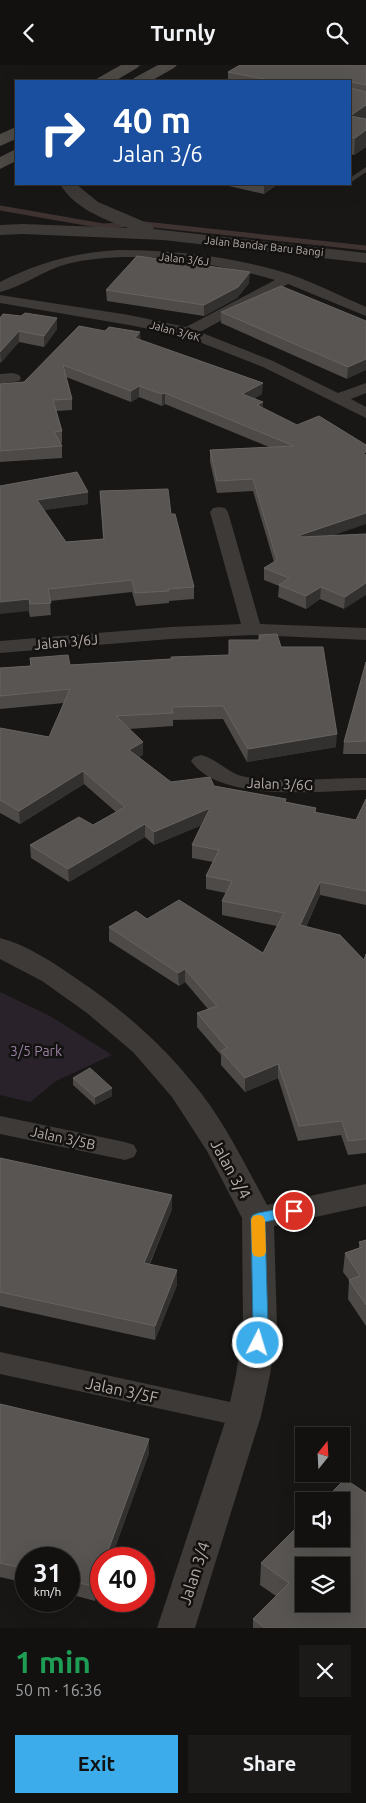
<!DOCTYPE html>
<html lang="en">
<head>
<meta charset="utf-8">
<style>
  body { margin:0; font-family:Ubuntu,sans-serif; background:#1b1a19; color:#f1f3f6; height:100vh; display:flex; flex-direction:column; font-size:19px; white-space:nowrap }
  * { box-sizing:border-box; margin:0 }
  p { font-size:16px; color:#9c9d9f }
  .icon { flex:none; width:28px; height:28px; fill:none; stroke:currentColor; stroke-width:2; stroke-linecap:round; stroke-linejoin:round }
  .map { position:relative; height:1563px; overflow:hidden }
  .panel { display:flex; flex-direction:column; background:#121110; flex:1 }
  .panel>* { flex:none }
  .top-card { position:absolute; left:15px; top:15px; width:336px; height:105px; border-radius:0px; box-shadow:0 5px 20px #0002,0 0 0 1px #313130; background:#1a4fa0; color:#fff; overflow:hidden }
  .needle { width:32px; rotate:18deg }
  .buttons { position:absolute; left:295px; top:1362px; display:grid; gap:10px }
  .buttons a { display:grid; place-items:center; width:55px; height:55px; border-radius:0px; background:#121110; box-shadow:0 5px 20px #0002,0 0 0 1px #313130; font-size:25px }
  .speed { position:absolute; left:15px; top:1482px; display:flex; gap:10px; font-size:25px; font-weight:700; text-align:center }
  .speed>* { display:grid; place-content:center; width:65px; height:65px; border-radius:50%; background:#121110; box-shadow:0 5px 20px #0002,0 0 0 1px #313130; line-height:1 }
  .speed small { font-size:12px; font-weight:400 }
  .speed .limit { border:8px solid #d22; background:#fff; color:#111 }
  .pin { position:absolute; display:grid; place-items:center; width:42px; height:42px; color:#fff; margin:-21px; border:2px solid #fff; border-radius:50%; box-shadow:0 1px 5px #0007 }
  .me { position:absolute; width:55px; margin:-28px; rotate:5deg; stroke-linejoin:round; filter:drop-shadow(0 0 4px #0008) }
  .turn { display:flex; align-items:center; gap:18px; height:105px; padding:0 15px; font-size:22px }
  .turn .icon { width:65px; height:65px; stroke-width:2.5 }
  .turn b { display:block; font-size:35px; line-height:42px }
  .round { display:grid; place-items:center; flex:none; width:52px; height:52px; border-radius:0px; background:#1b1a19 }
  .overview { display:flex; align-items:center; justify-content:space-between; height:85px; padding:0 15px }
  h1 { font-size:30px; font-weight:700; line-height:38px; color:#1e9e55 }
  .primary-button { display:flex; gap:10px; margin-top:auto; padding:10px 15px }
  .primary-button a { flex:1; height:58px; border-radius:0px; background:#3cadea; color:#111; font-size:20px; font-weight:700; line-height:58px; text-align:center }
  .primary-button a+a { background:#1b1a19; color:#f1f3f6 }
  header { display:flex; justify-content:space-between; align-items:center; height:65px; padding:0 15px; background:#121110; font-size:22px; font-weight:700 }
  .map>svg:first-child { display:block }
</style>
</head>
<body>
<header><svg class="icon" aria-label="back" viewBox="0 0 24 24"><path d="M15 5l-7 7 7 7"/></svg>Turnly<svg class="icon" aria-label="search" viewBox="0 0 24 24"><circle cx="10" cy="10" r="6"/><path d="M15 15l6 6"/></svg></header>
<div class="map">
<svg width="366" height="1563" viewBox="0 0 366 1563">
  <rect width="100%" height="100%" fill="#181716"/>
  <!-- green -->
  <polygon fill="#29222b" points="0,927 50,951 112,990 56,1016 30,1037 0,1030"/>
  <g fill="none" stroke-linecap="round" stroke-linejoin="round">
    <!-- stream -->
    <g stroke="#3f3331" stroke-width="5">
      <polyline points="0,143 103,161 123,160"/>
      <polyline points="144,159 366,183"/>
    </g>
    <!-- service -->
    <polygon fill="#3d3a37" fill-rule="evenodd" points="366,102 366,107 350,118 350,113"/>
    <!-- minor -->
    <g fill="#3d3a37" fill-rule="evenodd">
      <path d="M118,185C177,185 236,192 292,210C317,219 341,231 366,242V251L288,219L200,267L273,296L338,328L366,318V328L351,334L366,342V353L263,302L184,271L129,260L0,238V230L129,250L186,262L275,215C212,197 131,183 67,199C43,205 23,222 0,227V217C40,197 73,188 118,185Z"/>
      <polygon points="13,308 19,310 21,313 19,316 0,319 0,309"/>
      <polygon points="219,442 225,443 228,447 260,559 366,563 366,575 252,570 170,574 0,588 0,576 170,562 241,559 210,447 213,443"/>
      <path d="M201,690C218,694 228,709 246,712C282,718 328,713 366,713V725C320,726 220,738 191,696L194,692Z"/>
      <polygon points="0,1051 125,1077 134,1080 137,1086 134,1092 125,1095 0,1069"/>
      <polygon points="0,1287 244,1340 254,1343 258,1351 254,1359 244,1362 0,1309"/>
    </g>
    <!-- tertiary -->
    <g fill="#3d3a37" fill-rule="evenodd">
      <path d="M60,119H76L98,137L152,160L154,164L366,188V198L163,175L23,169L0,170V160L23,159L128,163C103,154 74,143 60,119Z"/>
      <path d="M0,873C27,880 54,898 77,914C120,943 159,976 192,1017C222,1052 245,1099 267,1140L366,1119V1141L274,1161L277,1262L270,1310L261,1351L195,1563H157L227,1351L236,1310L243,1262L242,1153L207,1086L172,1032L133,987L87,948L42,916L0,894Z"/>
    </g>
    <!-- secondary -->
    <g fill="#4d4945" fill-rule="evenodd">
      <polygon points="121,0 140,0 137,3 115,16 96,16 98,13"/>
      <polygon points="158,0 177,0 174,3 151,16 132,16 134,13"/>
      <polygon points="16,62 16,74 0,81 0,69"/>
      <polygon points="16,84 16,96 0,104 0,92"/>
    </g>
  </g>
  <!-- wall -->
  <g fill="#4d4a47">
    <polygon points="366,0 366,82 354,90 350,89 350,16 228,16 228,7"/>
    <polygon points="220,119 278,119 264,129"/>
    <polygon points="249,218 237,233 204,251 107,236 106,225"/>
    <polygon points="221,247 366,256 347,314 221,258"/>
    <polygon points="0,253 57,264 44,282 19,277 0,298"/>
    <polygon points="79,261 141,275 262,329 255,333 263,343 297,360 333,471 366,469 344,544 320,534 306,544 278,532 279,521 264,515 264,503 274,497 253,426 217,428 210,397 210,385 269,382 165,339 162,341 139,332 131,337 66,312 72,334 72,345 56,346 62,366 62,378 60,378 62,381 62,393 0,397 0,319 24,317"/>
    <polygon points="0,421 88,439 44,445 66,477 103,474 100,426 171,449 194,522 194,534 169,536 169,538 136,541 132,527 50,536 51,550 30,552"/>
    <polygon points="259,570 281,582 336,682 247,697 223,654 173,655 173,661 129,664 143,690 139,692 171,717 214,721 286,734 286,737 316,743 316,748 356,755 366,734 366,840 320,830 306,862 364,895 366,889 366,1088 348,1090 341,1070 298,1076 278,1013 245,1027 221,1000 221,990 197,962 197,948 208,944 185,917 179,921 109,876 109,862 147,854 263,888 277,861 222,850 222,836 226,828 206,824 206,811 213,797 192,793 192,780 201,760 154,780 145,772 69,817 31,793 30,780 93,760 116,747 84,719 20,759 0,748 0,663 49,672 64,638 0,644 0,603 30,601 30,593 70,600 229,590 229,575 258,575"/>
    <polygon points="366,597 366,689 343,689 344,677"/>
    <polygon points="73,1013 112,1031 95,1040 73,1020"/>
    <polygon points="0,1093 172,1130 172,1144 150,1199 177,1220 155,1275 0,1241"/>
    <polygon points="366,1175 366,1261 348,1234 349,1215 343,1207 345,1188 359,1183 359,1177"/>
    <polygon points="0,1339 149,1388 111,1494 101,1494 95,1536 69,1529 69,1494 26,1494 26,1518 0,1512"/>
    <polygon points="261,1498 366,1563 253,1563 253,1554 276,1531 260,1520"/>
  </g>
  <!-- shaded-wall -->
  <g fill="#33312f">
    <polygon points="366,40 366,56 350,51"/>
    <polygon points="366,65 366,82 354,90 355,73"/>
    <polygon points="264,119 278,119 264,129"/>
    <polygon points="250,207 249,218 237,233 204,251 204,240"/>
    <polygon points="57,253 57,264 44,282 44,271"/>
    <polygon points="19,266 19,277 1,298 0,287"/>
    <polygon points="140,267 141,278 135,273"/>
    <polygon points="366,294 366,305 347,314 348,302"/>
    <polygon points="263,318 262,329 242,340 242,329"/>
    <polygon points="139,321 139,332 131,337 131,326"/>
    <polygon points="165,328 165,339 162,341 162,329"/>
    <polygon points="263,337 263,348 257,340"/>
    <polygon points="88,427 88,439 37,446 37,435"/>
    <polygon points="366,448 366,459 300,482 300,470"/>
    <polygon points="366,518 366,530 344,544 345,532"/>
    <polygon points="321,522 320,534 306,544 306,531"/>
    <polygon points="29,534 29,546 0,549 0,537"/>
    <polygon points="337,669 336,682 247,697 248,684"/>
    <polygon points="143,677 143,690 130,698 129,685"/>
    <polygon points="83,706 84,719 20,759 19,746"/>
    <polygon points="210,743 210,757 154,780 154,767"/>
    <polygon points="145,759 145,772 69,817 68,804"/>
    <polygon points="320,817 320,830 300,874 300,860"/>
    <polygon points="185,904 185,917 179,921 178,908"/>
    <polygon points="278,999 278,1013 245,1027 245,1013"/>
    <polygon points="112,1023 112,1031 95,1040 95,1032"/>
    <polygon points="172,1130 172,1144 144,1212 144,1198"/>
    <polygon points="177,1205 177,1220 155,1275 155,1261"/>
    <polygon points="149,1374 149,1388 111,1494 105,1494"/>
    <polygon points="101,1504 101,1520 95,1536 95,1522"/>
  </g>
  <!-- building -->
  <g fill="#585552" stroke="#676360" fill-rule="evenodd">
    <polygon points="240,0 366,0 366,20 351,17 350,20 350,16 274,16 228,7"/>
    <polygon points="350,23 366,27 366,40 350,51 366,54 366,65 355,73 350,72"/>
    <polygon points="137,191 250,207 238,222 204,240 106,225"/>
    <polygon points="281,221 366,256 366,294 348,302 221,247"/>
    <polygon points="25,248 57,253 44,271 19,266 0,287 0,253 3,249 21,251"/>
    <polygon points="79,261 105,266 109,262 140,267 135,273 263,318 242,329 263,337 257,340 297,360 319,351 366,380 366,387 363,388 366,390 366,448 300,470 301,472 366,469 366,518 345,532 321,522 306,531 279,520 289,513 264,503 277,495 253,414 217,416 210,385 294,381 165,328 162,329 139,321 131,326 63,300 72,334 53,335 62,366 54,367 62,381 0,386 0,326 1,326 0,319 24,317"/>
    <polygon points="77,407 88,427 37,435 66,477 104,474 100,426 168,424 171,449 175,449 194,522 168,524 169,526 135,528 132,515 48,524 51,538 30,539 29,534 0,537 0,421"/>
    <polygon points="277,569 281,582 323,582 337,669 248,684 223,641 172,642 173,648 116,651 143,677 129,685 171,717 210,712 214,721 286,734 285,737 316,743 314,747 356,755 366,734 366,826 320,817 300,860 340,870 364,895 366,889 366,1074 348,1076 342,1056 299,1061 278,999 245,1013 221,986 227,983 197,948 217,941 185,904 178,908 109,862 136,846 147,854 179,835 263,888 284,848 222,836 232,816 206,811 219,785 192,780 210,743 154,767 145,759 68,804 30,780 79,752 93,760 125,742 83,706 19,746 0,735 0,663 49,672 70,624 0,631 0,603 31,601 30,593 68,590 70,600 172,594 171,592 229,590 229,575 260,575 259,570"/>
    <polygon points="366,597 366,676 344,677"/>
    <polygon points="90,1003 112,1023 95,1032 73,1013"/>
    <polygon points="0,1093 172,1130 144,1198 177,1205 155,1261 0,1227"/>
    <polygon points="366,1175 366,1240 349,1215 360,1211 345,1188 362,1182 359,1177"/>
    <polygon points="0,1339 149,1374 105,1494 101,1494 101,1504 95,1522 69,1515 69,1494 26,1494 26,1504 0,1498"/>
    <path d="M345,1414L366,1428V1563H265L253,1554L289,1518L261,1498L304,1455V1474H341V1436H323ZM304,1501H341V1539H304Z"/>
  </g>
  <!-- route -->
  <polygon fill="#3cadea" stroke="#277098" points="294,1141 299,1142 301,1146 299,1149 265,1157 268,1262 263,1282 258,1283 253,1282 251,1278 253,1262 251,1153 253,1150 258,1148"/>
  <!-- slow -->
  <polygon fill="#f59e0b" points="258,1150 263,1151 265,1155 266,1187 264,1191 259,1192 254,1191 252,1187 251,1155 253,1151"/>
  <g text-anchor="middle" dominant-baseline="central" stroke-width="5" stroke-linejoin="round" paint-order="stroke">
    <!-- far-street labels -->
    <g font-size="11" fill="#b7aea9" stroke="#131211">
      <text transform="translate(264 181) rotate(6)">Jalan Bandar Baru Bangi</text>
      <text transform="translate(184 194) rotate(6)">Jalan 3/6J</text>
      <text transform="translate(175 266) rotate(15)">Jalan 3/6K</text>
    </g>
    <!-- street labels -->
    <g font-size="14" fill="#b7aea9" stroke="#131211">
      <text transform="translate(66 577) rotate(-5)">Jalan 3/6J</text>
      <text transform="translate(280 719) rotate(2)">Jalan 3/6G</text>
      <text transform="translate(63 1073) rotate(12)">Jalan 3/5B</text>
    </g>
    <!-- park labels -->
    <g font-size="14" fill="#9980a2" stroke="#131211">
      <text x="36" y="986">3/5 Park</text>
    </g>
    <!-- near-street labels -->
    <g font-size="16" fill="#b7aea9" stroke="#131211">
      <text transform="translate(231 1104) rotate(61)">Jalan 3/4</text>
      <text transform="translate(122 1325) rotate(12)">Jalan 3/5F</text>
      <text transform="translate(194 1508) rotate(-72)">Jalan 3/4</text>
    </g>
  </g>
</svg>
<div class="buttons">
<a><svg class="needle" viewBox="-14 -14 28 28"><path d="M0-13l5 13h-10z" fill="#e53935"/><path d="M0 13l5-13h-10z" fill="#9c9d9f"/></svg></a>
<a><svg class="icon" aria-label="sound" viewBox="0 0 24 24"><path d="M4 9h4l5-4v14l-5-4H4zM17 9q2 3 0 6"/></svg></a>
<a><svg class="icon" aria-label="layers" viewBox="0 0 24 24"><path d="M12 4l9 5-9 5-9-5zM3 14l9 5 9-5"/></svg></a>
</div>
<div class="speed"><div>31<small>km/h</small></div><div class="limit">40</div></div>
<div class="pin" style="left:294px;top:1146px;background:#d93025"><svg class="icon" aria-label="arrive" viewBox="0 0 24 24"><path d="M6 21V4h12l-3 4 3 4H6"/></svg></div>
<svg class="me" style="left:258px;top:1278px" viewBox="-20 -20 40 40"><circle r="17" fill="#3cadea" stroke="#fff" stroke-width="3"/><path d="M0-11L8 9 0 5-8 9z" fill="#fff"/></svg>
<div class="top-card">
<div class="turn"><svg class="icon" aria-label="right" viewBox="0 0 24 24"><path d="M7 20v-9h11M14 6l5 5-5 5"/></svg><div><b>40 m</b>Jalan 3/6</div></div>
</div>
</div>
<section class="panel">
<div class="overview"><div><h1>1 min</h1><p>50 m · 16:36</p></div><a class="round"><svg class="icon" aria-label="close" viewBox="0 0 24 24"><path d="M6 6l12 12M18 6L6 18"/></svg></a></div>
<div class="primary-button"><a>Exit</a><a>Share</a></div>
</section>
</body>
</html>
